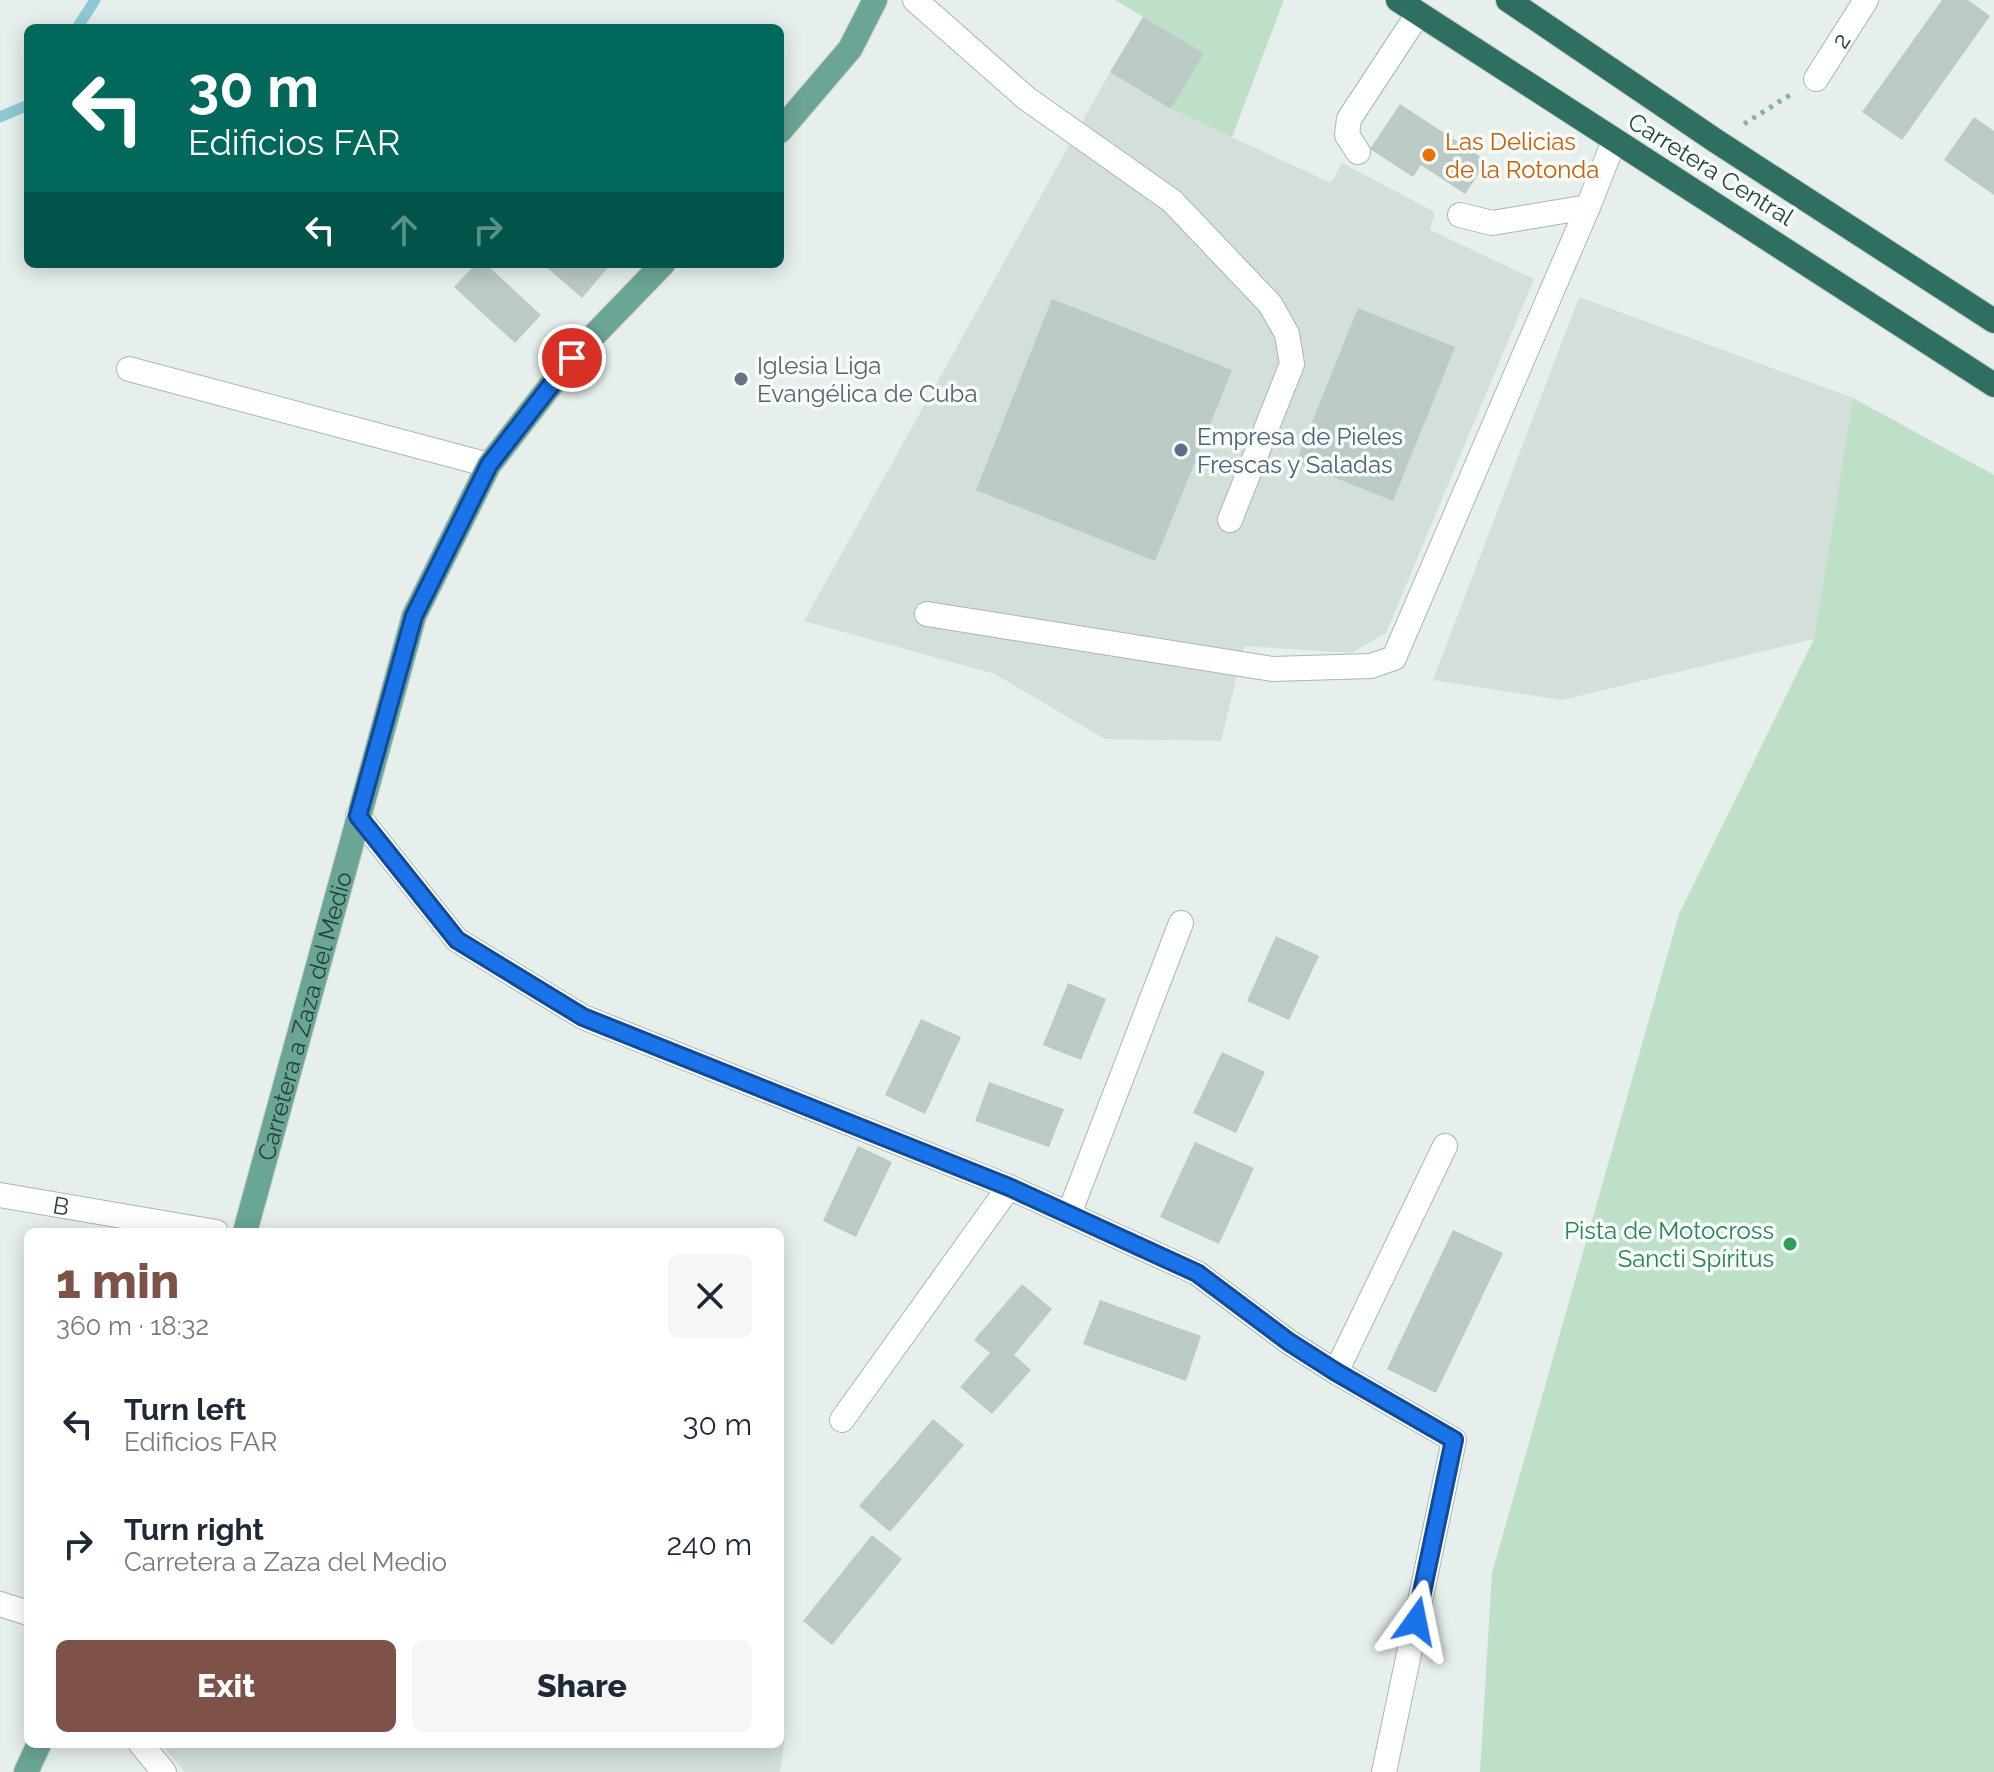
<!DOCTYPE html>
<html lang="en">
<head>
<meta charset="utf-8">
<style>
  body { margin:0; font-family:Raleway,sans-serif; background:#f6f6f7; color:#1f2937; height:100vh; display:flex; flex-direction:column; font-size:30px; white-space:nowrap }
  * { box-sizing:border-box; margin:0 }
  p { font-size:26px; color:#747a83 }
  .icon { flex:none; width:44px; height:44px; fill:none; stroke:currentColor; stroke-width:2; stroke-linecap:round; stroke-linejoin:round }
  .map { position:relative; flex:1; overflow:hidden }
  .drawer { position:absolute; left:24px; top:1228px; width:760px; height:520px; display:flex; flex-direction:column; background:#fff; border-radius:12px; box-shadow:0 4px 20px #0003 }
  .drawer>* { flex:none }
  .banner { position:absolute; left:24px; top:24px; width:760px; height:244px; border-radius:12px; box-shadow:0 4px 20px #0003; background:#00695c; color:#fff; overflow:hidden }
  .pin { position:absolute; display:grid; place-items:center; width:68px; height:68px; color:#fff; margin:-34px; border:4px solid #fff; border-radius:50%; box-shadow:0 2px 8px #0007 }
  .me { position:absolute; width:88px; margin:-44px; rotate:12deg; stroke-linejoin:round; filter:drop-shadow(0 0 6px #0008) }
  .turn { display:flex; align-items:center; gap:28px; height:168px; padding:0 32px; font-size:36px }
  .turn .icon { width:104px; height:104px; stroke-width:2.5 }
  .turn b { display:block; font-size:56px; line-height:68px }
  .lanes { display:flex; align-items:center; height:76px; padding:0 32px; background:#0003; justify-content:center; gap:40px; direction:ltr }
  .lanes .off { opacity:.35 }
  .round { display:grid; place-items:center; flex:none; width:84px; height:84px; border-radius:12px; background:#f6f6f7 }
  .summary { display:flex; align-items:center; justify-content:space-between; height:136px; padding:0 32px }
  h1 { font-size:48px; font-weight:800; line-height:60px; color:#7f5249 }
  .cta { display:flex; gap:16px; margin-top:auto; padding:16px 32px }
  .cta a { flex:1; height:92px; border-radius:12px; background:#7f5249; color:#fff; font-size:32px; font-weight:800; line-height:92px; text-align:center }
  .cta a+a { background:#f6f6f7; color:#1f2937 }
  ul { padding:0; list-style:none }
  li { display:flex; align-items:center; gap:24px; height:120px; padding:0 32px }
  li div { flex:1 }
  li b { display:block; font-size:30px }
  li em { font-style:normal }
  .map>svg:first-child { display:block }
</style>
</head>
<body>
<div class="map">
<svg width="1994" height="1772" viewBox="0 0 1994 1772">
  <rect width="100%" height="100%" fill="#e6efeb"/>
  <!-- built -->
  <g fill="#d4dfda">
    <polygon points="1110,72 1171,109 1331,183 1342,163 1435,212 1430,230 1534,279 1386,633 1351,653 1244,646 1221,741 1105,739 995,674 804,621"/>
    <polygon points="1579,297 1853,398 1814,639 1562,700 1433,680"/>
    <polygon points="780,1733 785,1737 780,1772 185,1772 161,1744 780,1744"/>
  </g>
  <!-- green -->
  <g fill="#bfe0c8">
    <polygon points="1115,0 1284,0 1232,137 1171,109 1203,53"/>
    <polygon points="1853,398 1994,475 1994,1772 1480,1772 1492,1573 1679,914 1814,639"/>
  </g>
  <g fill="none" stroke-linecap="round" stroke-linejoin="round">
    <!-- stream -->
    <g stroke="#8ec9d4" stroke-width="11">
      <polyline points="77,28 95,0"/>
      <polyline points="0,117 28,105"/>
    </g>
  </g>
  <!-- building -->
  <g fill="#bbcac4">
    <polygon points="1942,0 1968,0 1990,16 1902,140 1862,112"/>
    <polygon points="1143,17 1204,53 1171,109 1110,72"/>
    <polygon points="1400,104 1487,161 1465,194 1421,165 1413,177 1370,149"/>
    <polygon points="1974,117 1994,131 1994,195 1944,160"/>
    <polygon points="476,264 486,264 541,315 515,343 454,287"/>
    <polygon points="543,264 611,264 582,298"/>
    <polygon points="1052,299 1232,370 1155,561 976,490"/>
    <polygon points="1358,308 1455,347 1393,501 1296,462"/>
    <polygon points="1276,936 1319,956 1289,1020 1247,1001"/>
    <polygon points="1068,983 1106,999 1081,1060 1043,1045"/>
    <polygon points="921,1019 961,1037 925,1114 885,1095"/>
    <polygon points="1222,1052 1265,1072 1236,1133 1193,1113"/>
    <polygon points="989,1082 1064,1109 1049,1147 975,1121"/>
    <polygon points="1195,1142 1254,1168 1219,1244 1160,1217"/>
    <polygon points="858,1146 892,1162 856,1237 823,1221"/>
    <polygon points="1453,1230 1503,1253 1436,1393 1387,1369"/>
    <polygon points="1022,1284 1052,1309 1014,1355 1031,1370 992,1414 960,1387 990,1353 974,1340"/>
    <polygon points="1100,1300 1201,1336 1186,1381 1083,1344"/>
    <polygon points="933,1419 964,1445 890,1532 859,1506"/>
    <polygon points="872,1535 902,1559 832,1645 803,1621"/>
  </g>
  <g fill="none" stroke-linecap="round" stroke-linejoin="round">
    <!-- minor casing -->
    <g stroke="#a8b8b2" stroke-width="26">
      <g id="minor">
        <polyline points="915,0 1026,98 1172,201 1270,304 1287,334 1292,364 1230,520"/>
        <path id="s1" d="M1816,79L1866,0"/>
        <polyline points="1358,152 1347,135 1349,119 1418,14"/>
        <polyline points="1460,215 1492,223 1588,207"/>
        <polyline points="129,369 489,465"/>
        <polyline points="927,614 1272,669 1371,666 1394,658 1588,207 1614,141"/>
        <polyline points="358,816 457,940 583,1017 1009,1187 1197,1273 1289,1342 1336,1372 1454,1440 1384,1772"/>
        <path id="s2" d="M0,1195L216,1232"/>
        <polyline points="1069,1214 1181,923"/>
        <polyline points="1336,1372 1445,1146"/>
        <polyline points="842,1420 1009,1187"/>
        <polyline points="0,1604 28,1613"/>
        <polyline points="141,1744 164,1772"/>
      </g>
    </g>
    <!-- major casing -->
    <g stroke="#c2cac8" stroke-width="26">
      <g id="major">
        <polyline points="780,131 850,49 875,0"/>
        <path id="s3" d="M245,1232L414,616L489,465L572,358L663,264"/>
        <polyline points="26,1772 39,1744"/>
      </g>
    </g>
    <!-- highway casing -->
    <g stroke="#c2cac8" stroke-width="26">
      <g id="highway">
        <polyline points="1398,0 1994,385"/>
        <polyline points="1508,0 1716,141 1994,321"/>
      </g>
    </g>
    <!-- path -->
    <polyline stroke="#86b3a5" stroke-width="5" stroke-dasharray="4 6" stroke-linecap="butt" points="1744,124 1793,93"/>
    <!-- minor -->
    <use href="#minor" stroke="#fff" stroke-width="24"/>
    <!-- major -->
    <use href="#major" stroke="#6aa596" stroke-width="24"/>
    <!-- highway -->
    <use href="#highway" stroke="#2f6f62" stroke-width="24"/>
  </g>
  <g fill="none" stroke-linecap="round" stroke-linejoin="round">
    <!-- route casing -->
    <g stroke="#114b97" stroke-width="20">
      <polyline id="route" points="572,358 489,465 414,616 358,816 457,940 583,1017 1009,1187 1197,1273 1289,1342 1336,1372 1454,1440 1416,1621"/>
    </g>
    <!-- route -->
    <use href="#route" stroke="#1a73e8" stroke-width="14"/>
  </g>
  <!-- markers -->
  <circle fill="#e8710a" stroke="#f7fbf9" stroke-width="3" cx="1429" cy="155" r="8"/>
  <circle fill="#6b7280" stroke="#f7fbf9" stroke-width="3" cx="741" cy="379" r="8"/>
  <circle fill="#5c6f8a" stroke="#f7fbf9" stroke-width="3" cx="1181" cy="450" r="8"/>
  <circle fill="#2e9e5b" stroke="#f7fbf9" stroke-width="3" cx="1790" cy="1244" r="8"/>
  <g text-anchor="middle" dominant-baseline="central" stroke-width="7" stroke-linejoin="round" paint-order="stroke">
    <!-- street labels -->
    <g font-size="24" fill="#24423a" stroke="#f7fbf9">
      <text stroke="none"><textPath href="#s1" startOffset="46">2</textPath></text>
      <text transform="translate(1711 169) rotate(32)">Carretera Central</text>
      <text stroke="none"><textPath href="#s3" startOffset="224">Carretera a Zaza del Medio</textPath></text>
      <text stroke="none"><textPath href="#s2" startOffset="62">B</textPath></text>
    </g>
    <!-- food labels -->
    <g font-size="24" fill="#c56008" stroke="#f7fbf9" text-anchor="start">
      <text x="1445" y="141">Las Delicias<tspan x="1445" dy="28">de la Rotonda</tspan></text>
    </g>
    <!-- worship labels -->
    <g font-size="24" fill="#5b616d" stroke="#f7fbf9" text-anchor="start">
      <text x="757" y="365">Iglesia Liga<tspan x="757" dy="28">Evangélica de Cuba</tspan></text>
    </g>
    <!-- service labels -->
    <g font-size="24" fill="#4e5e75" stroke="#f7fbf9" text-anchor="start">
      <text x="1197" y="436">Empresa de Pieles<tspan x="1197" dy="28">Frescas y Saladas</tspan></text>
    </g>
    <!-- leisure labels -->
    <g font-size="24" fill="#27864d" stroke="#f7fbf9" text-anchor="end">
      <text x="1774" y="1230">Pista de Motocross<tspan x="1774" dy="28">Sancti Spíritus</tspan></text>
    </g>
  </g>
</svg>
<div class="pin" style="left:572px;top:358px;background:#d93025"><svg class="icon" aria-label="arrive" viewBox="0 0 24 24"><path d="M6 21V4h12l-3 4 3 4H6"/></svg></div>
<svg class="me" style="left:1416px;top:1621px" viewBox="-20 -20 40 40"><path d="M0-17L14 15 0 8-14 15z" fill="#1a73e8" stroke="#fff" stroke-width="4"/></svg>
<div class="banner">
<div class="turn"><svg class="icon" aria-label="left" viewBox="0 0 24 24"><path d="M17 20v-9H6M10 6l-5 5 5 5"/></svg><div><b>30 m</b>Edificios FAR</div></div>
<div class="lanes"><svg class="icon" aria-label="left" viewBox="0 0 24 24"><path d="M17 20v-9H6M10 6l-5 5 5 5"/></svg><svg class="icon off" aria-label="ahead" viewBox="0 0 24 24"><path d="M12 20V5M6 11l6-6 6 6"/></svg><svg class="icon off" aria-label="right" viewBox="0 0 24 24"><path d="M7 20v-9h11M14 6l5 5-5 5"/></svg></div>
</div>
<section class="drawer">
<div class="summary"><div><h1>1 min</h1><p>360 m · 18:32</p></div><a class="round"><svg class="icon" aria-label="close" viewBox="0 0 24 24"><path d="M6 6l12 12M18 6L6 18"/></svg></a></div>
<ul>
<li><svg class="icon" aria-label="left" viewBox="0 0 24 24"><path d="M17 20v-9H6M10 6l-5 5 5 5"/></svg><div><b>Turn left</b><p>Edificios FAR</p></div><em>30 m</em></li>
<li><svg class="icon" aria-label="right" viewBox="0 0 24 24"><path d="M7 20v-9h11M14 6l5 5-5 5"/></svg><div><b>Turn right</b><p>Carretera a Zaza del Medio</p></div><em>240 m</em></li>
</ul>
<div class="cta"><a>Exit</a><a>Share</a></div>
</section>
</div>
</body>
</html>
